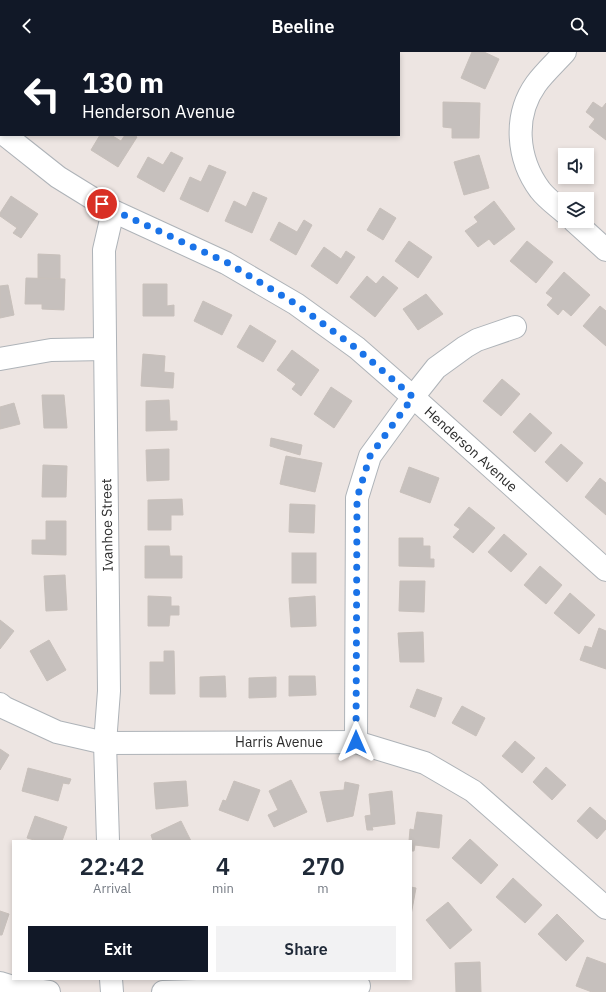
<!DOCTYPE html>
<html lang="en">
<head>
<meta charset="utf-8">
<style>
  body { margin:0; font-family:"IBM Plex Sans",sans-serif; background:#f2f2f3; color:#1f2937; height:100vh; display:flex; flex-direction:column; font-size:15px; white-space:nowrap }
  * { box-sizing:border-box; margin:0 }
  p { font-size:13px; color:#747a83 }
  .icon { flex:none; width:22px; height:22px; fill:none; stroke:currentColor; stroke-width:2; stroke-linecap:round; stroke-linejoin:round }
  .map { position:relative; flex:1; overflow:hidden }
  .details { position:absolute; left:12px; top:788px; width:400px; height:140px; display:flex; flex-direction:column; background:#fff; border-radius:0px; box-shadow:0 2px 6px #0003 }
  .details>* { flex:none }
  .top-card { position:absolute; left:0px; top:0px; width:400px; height:84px; box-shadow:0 2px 6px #0003; background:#111827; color:#fff; overflow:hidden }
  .buttons { position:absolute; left:558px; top:96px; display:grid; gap:8px }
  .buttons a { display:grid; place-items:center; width:36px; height:36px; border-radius:0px; background:#fff; box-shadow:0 2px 6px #0003; font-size:20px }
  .pin { position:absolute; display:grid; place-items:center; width:34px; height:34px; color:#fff; margin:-17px; border:2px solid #fff; border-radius:50%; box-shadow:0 1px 4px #0007 }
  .me { position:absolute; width:44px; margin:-22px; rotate:0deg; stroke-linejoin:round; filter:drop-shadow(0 0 3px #0008) }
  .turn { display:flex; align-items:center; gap:14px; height:84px; padding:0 16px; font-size:18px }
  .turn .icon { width:52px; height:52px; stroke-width:2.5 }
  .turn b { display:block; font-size:28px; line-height:34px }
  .eta { display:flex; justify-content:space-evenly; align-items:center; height:68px; text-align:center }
  .eta b { font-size:24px; font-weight:600; line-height:28px }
  .cta { display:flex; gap:8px; margin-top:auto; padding:8px 16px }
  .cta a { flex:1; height:46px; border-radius:0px; background:#111827; color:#fff; font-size:16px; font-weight:600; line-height:46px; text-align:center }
  .cta a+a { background:#f2f2f3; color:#1f2937 }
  header { display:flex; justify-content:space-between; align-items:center; height:52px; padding:0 16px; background:#111827; color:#fff; font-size:18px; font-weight:600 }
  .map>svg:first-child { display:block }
</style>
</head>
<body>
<header><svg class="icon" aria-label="back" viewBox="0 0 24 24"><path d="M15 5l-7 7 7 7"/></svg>Beeline<svg class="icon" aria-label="search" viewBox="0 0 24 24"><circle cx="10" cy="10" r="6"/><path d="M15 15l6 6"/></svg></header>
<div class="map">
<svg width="606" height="940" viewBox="0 0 606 940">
  <rect width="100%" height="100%" fill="#ede5e2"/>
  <!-- building -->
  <g fill="#c6c0bd" stroke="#c8c0bb">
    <polygon points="252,0 282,0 283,1 251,1"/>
    <polygon points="472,0 484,0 499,7 485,37 461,26"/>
    <polygon points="443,50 480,51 479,86 452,86 452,76 443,75"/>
    <polygon points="593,50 602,56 606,51 606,88 589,75 595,67 586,60"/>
    <polygon points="100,83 111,83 121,89 125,83 134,83 137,85 118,115 91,98"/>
    <polygon points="171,100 183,106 164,140 137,125 148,105 163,113"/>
    <polygon points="479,103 489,136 464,143 454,110"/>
    <polygon points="209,113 226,120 208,160 180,147 190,125 201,130"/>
    <polygon points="253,140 267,146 252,181 225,169 234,149 246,155"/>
    <polygon points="11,144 38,162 21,186 13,181 17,176 0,164 0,161"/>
    <polygon points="494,149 515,177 494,193 489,187 478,195 465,179 478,170 474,165"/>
    <polygon points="380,156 396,166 383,188 367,178"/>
    <polygon points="304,168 312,173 296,203 270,188 279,170 297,180"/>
    <polygon points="409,189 432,205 418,226 395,209"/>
    <polygon points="527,189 553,210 536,231 510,209"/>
    <polygon points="324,195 341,207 346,199 355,205 337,232 311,214"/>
    <polygon points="38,202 60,203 60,227 38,226"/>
    <polygon points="564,220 590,243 571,264 563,257 558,263 547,253 553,246 546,241"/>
    <polygon points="367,224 376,232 383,224 398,236 375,265 350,245"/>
    <polygon points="26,226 65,227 64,258 42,257 42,252 25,252"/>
    <polygon points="143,232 167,232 167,254 174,253 174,264 143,264"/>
    <polygon points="8,233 14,263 0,266 0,234"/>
    <polygon points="426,242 443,262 418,278 403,257"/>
    <polygon points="203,249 232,263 222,283 194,269"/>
    <polygon points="600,254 606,259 606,294 583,274"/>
    <polygon points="250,273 276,289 263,310 237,295"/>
    <polygon points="292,298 319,318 301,344 292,337 296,332 277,318"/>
    <polygon points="143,302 165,304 164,320 174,321 173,336 141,334"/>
    <polygon points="502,327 520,342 501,364 483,349"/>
    <polygon points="331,335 352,349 334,376 314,362"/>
    <polygon points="42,343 64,343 67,376 44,376"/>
    <polygon points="169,348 170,369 177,369 177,378 146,379 146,349"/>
    <polygon points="14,351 20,372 0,377 0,355"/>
    <polygon points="530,361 552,381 535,400 513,380"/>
    <polygon points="271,386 302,393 300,403 270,394"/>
    <polygon points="561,392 583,411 567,430 545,410"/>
    <polygon points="169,397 169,428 147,429 146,398"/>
    <polygon points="286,404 322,411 315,440 280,432"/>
    <polygon points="43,413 67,414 66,445 42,445"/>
    <polygon points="409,415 439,426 430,451 400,440"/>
    <polygon points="600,426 606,431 606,463 585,445"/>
    <polygon points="182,447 183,463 171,463 171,478 148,478 148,448"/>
    <polygon points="290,452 315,453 314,481 289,480"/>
    <polygon points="469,455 495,476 473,501 453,485 460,477 454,473"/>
    <polygon points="46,469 66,469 66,503 32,502 32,488 46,488"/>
    <polygon points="504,482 527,502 511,520 488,500"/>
    <polygon points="399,486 423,486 423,494 430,494 430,507 434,507 434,515 399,514"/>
    <polygon points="145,494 169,494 170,504 182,504 182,526 145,526"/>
    <rect x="292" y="501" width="24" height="30"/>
    <polygon points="540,514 562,533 546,552 524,533"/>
    <polygon points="65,523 67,558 46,559 44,524"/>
    <polygon points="400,529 425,529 424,560 399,559"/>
    <polygon points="570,541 595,563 579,582 554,561"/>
    <polygon points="148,544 171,545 171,554 179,554 179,563 170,563 169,574 148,574"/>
    <polygon points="315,544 316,574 291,575 289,546"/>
    <polygon points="0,568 14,579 0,597"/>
    <polygon points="599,576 606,579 606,617 580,608 585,594 592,596"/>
    <polygon points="423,580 424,610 400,610 398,581"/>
    <polygon points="49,588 66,618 47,629 30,599"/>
    <polygon points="164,599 174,599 175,642 150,642 150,610 164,610"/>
    <polygon points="225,624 226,645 200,645 200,625"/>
    <polygon points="289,624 315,624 316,643 289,644"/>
    <polygon points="276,625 276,645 249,646 249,626"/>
    <polygon points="417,637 442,646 435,665 410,655"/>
    <polygon points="462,654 485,666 476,684 452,671"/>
    <polygon points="515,689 535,706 522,721 502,704"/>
    <polygon points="0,697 9,703 0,718"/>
    <polygon points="546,715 566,733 552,748 533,730"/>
    <polygon points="28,716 71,727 69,732 63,731 58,749 22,739"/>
    <polygon points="291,728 307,760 274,775 268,763 278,758 269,739"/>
    <polygon points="186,729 188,754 156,757 154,731"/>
    <polygon points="234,729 260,738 248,769 219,758 223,748 226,749"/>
    <polygon points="345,730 359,733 353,764 327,770 320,740 344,738"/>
    <polygon points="392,739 395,772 372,775 373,778 367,778 365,764 371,763 369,742"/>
    <polygon points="590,755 606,769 606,777 597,787 577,769"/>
    <polygon points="417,760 442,763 439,796 415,793 414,799 411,799 411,789 409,789 410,777 414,778"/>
    <polygon points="35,764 67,775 62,789 38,789 27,786"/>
    <polygon points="181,769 191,789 153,789 151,783"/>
    <polygon points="470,787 498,813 481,832 452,806"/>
    <polygon points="513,826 542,853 525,871 496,845"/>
    <polygon points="411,835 416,836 411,863"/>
    <polygon points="448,850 472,878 450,897 426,868"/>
    <polygon points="0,859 9,862 2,883 0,883"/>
    <polygon points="557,862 584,889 566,909 538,882"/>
    <polygon points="587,905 606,912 606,940 592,940 576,934"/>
    <polygon points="480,910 481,940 456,940 455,911"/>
  </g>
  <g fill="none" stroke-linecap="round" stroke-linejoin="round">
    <!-- minor casing -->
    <g stroke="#aeb3b8" stroke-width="24">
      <g id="minor">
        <path d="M565,0C556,10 544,21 536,32C513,64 517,107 540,138C547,147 557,154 565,161"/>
        <polyline points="5,83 58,125 113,159 226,211 296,252 357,296 413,345 606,518"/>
        <polyline points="574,169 606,198"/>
        <polyline points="0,307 51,298 105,297"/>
        <polyline points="0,652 5,656 57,680 105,691 356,690 425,711 473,739 606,856"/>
        <polyline points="356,690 357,446 370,404 413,345 436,316 465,295 477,288 515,275"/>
        <polyline points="108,789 105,691 109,639 104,198 113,159"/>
        <polyline points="111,927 112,940"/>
        <polyline points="0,931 13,935 49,940"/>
        <polyline points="163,940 359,934"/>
      </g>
    </g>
    <!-- minor -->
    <use href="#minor" stroke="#fff" stroke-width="22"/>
  </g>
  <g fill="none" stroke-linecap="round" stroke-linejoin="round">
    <!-- route -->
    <polyline stroke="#1a73e8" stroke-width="7" stroke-dasharray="0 12.6" points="102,152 113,158 226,210 296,252 356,296 413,345 370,404 357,446 356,690"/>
  </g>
  <g text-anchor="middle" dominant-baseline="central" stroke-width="3.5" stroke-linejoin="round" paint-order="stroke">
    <!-- street labels -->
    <g font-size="14" fill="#2d2d2d" stroke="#fff">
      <text transform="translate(471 397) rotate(42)">Henderson Avenue</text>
      <text transform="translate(107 473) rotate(-91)">Ivanhoe Street</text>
      <text x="279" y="690">Harris Avenue</text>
    </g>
  </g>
</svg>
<div class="buttons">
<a><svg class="icon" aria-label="sound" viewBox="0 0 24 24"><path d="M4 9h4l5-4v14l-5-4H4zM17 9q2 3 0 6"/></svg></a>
<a><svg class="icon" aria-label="layers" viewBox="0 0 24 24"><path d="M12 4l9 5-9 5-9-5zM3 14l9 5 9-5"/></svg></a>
</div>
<div class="pin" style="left:102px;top:152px;background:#d93025"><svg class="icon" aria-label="arrive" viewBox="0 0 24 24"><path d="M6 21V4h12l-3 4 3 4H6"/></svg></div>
<svg class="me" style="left:356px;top:690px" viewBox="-20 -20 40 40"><path d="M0-17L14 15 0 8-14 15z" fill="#1a73e8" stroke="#fff" stroke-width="4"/></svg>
<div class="top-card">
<div class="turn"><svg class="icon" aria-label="left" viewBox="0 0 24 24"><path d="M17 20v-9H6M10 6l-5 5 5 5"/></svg><div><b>130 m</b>Henderson Avenue</div></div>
</div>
<section class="details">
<div class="eta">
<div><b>22:42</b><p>Arrival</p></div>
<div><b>4</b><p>min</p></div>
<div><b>270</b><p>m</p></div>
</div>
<div class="cta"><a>Exit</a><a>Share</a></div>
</section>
</div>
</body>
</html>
